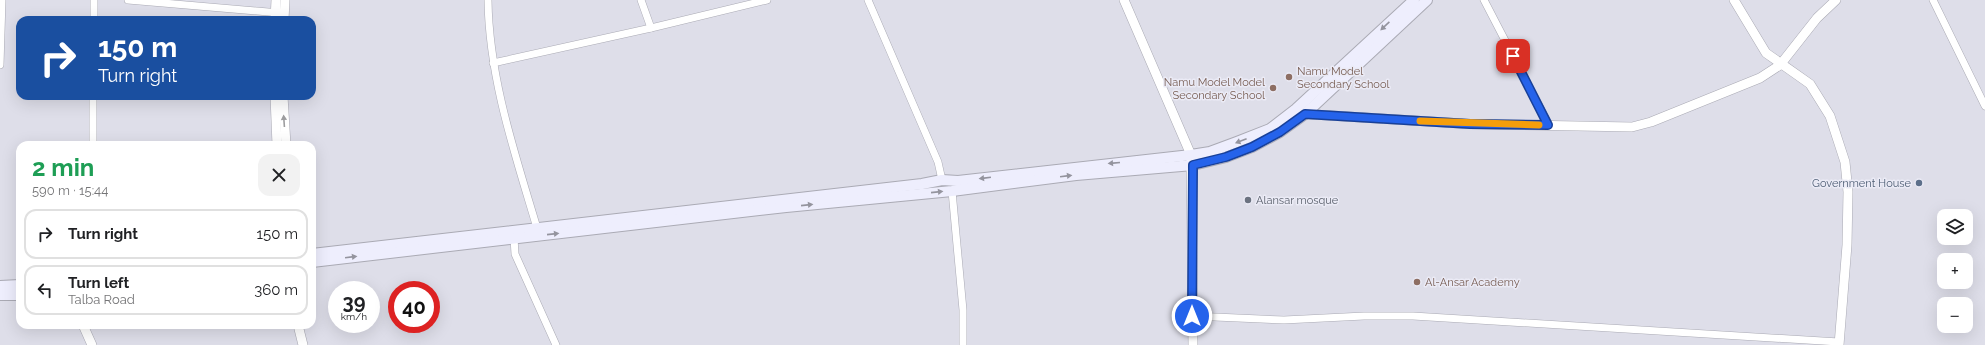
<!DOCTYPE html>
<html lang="en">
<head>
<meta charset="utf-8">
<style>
  body { margin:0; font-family:Raleway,sans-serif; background:#f2f2f2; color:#202124; height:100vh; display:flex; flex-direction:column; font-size:15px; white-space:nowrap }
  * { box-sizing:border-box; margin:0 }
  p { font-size:13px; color:#757577 }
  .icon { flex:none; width:22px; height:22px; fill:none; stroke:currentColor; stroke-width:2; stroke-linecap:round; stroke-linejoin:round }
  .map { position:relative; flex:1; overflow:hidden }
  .drawer { position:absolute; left:16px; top:141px; width:300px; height:188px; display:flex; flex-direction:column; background:#fff; border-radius:12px; box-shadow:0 4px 16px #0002 }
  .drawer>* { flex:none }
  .top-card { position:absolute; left:16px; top:16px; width:300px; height:84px; border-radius:12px; box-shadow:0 4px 16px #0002; background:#1a4fa0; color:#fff; overflow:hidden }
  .buttons { position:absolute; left:1937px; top:209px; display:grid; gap:8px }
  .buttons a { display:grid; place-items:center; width:36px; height:36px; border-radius:8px; background:#fff; box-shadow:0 4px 16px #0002; font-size:20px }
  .speed { position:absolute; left:328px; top:281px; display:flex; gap:8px; font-size:20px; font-weight:700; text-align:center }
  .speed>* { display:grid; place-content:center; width:52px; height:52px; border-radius:50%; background:#fff; box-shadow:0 4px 16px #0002; line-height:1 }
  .speed small { font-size:10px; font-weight:400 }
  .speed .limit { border:6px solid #d22; background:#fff; color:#111 }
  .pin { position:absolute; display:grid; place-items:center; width:34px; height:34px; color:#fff; margin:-17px; border-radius:8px; box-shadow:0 2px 6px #0006 }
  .me { position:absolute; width:44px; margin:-22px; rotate:0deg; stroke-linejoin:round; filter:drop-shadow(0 0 3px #0008) }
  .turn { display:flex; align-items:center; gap:14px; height:84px; padding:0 16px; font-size:18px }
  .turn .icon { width:52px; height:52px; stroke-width:2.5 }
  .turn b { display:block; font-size:28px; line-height:34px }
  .round { display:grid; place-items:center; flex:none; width:42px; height:42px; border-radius:12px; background:#f2f2f2 }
  .summary { display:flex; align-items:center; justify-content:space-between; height:68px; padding:0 16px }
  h1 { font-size:24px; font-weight:700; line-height:30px; color:#1e9e55 }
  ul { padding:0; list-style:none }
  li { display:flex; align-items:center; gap:12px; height:50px; margin:0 8px 6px; padding:0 8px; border:2px solid #e0e0e0; border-radius:12px }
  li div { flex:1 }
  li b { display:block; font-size:15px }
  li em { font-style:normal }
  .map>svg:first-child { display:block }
</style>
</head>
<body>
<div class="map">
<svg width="1985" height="345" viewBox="0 0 1985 345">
  <rect width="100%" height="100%" fill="#dedee9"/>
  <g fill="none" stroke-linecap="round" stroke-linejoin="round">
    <!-- minor casing -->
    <g stroke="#aaaab4" stroke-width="8">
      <g id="minor">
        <polyline points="128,0 280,13"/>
        <path d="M488,0C489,78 515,154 537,228"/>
        <polyline points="641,0 651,28"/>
        <polyline points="868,0 938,162 942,180"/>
        <polyline points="1484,0 1549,125"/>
        <polyline points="1933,0 1985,106"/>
        <polyline points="94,20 94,0"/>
        <polyline points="493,63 651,28 767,0"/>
        <polyline points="0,65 2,0"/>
        <polyline points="93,145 93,96"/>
        <polyline points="952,191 963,310 963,345"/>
        <polyline points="514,238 515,254 556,345"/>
        <polyline points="1192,316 1284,320 1364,316 1413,316 1839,342"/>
      </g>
    </g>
    <!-- tertiary casing -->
    <g stroke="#aaaab4" stroke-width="10">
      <g id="tertiary">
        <polyline points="1124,0 1191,155 1193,345"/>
        <polyline points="1734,0 1766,53 1810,84 1830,116 1845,162 1848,192 1847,245 1839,345"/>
        <polyline points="275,20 276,0"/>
        <polyline points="284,20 285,0"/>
        <polyline points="275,96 277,145"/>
        <polyline points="283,96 286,145"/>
        <polyline points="1305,114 1470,124 1632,127 1651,122 1760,78 1780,65 1817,18 1836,0"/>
        <polyline points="83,325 92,345"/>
        <polyline points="298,325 303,345"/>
      </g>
    </g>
    <!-- secondary casing -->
    <g stroke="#aaaab4" stroke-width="12">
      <g id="secondary">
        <polyline points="312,254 922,184 942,180 958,181 1191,155 1210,152 1237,142 1270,129 1296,109 1414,0"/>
        <polyline points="312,262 786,207 952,191 1076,175 1193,165 1226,157 1252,147 1280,132 1305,114 1427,0"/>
        <polyline points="0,286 20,285"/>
        <polyline points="0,295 20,295"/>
      </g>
    </g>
    <!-- minor -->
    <use href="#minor" stroke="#fff" stroke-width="7"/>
    <!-- tertiary -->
    <use href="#tertiary" stroke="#fff" stroke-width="9"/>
    <!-- secondary -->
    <use href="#secondary" stroke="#eeeefd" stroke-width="10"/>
  </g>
  <!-- one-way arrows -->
  <defs><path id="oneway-solid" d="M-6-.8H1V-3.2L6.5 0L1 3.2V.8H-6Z"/></defs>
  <g fill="#94949e">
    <use href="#oneway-solid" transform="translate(1385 26) rotate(137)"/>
    <use href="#oneway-solid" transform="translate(1241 141) rotate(159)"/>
    <use href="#oneway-solid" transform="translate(1114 163) rotate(175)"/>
    <use href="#oneway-solid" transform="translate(1066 176) rotate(-7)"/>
    <use href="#oneway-solid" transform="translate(985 178) rotate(173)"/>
    <use href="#oneway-solid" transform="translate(937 192) rotate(-6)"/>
    <use href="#oneway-solid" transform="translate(807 205) rotate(-6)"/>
    <use href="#oneway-solid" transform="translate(553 234) rotate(-6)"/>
    <use href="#oneway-solid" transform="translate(351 257) rotate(-7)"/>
  </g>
  <use fill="#9d9d9f" href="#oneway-solid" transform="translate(284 121) rotate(-94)"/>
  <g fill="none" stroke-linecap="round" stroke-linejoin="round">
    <!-- route casing -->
    <g stroke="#184099" stroke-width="10">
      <polyline id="route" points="1192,316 1193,165 1226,157 1252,147 1280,132 1305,114 1470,124 1548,125 1513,56"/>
    </g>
    <!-- route -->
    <use href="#route" stroke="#2563eb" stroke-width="7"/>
    <!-- slow -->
    <polyline stroke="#f59e0b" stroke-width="7" points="1420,121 1539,125"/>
  </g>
  <!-- markers -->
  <g fill="#8d6e63" stroke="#ebebf6" stroke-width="1.5">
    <circle cx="1289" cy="77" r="4"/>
    <circle cx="1273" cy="88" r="4"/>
    <circle cx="1417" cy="282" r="4"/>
  </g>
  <circle fill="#5c6f8a" stroke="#ebebf6" stroke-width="1.5" cx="1919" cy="183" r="4"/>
  <circle fill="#6b7280" stroke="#ebebf6" stroke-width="1.5" cx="1248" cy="200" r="4"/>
  <g text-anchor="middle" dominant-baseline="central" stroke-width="3" stroke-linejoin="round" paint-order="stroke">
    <!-- education labels -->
    <g font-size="11" fill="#785e54" stroke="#ebebf6" text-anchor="start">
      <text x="1297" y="71">Namu Model<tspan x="1297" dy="13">Secondary School</tspan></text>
      <text x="1265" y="82" text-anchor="end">Namu Model Model<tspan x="1265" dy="13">Secondary School</tspan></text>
      <text x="1425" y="282">Al-Ansar Academy</text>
    </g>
    <!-- service labels -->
    <g font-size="11" fill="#4e5e75" stroke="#ebebf6" text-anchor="end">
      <text x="1911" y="183">Government House</text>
    </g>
    <!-- worship labels -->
    <g font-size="11" fill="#5b616d" stroke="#ebebf6" text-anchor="start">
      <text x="1256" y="200">Alansar mosque</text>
    </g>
  </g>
</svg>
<div class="buttons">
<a><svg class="icon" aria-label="layers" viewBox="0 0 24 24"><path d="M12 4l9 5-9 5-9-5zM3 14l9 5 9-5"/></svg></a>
<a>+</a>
<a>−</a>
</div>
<div class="speed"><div>39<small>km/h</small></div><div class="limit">40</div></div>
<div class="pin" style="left:1513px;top:56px;background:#d93025"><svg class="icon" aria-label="arrive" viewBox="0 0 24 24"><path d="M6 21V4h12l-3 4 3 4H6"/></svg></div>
<svg class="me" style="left:1192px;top:316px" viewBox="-20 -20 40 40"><circle r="17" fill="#2563eb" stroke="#fff" stroke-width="3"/><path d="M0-11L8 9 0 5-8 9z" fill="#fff"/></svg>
<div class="top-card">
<div class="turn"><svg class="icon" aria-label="right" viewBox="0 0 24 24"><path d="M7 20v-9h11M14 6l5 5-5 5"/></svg><div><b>150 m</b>Turn right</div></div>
</div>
<section class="drawer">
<div class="summary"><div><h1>2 min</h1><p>590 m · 15:44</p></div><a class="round"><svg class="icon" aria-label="close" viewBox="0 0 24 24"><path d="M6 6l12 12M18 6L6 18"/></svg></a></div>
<ul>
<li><svg class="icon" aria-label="right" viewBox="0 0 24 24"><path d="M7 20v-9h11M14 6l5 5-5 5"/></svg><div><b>Turn right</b></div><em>150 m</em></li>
<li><svg class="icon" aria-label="left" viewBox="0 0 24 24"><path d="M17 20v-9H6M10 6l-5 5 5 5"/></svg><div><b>Turn left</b><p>Talba Road</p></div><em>360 m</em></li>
</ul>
</section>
</div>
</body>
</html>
